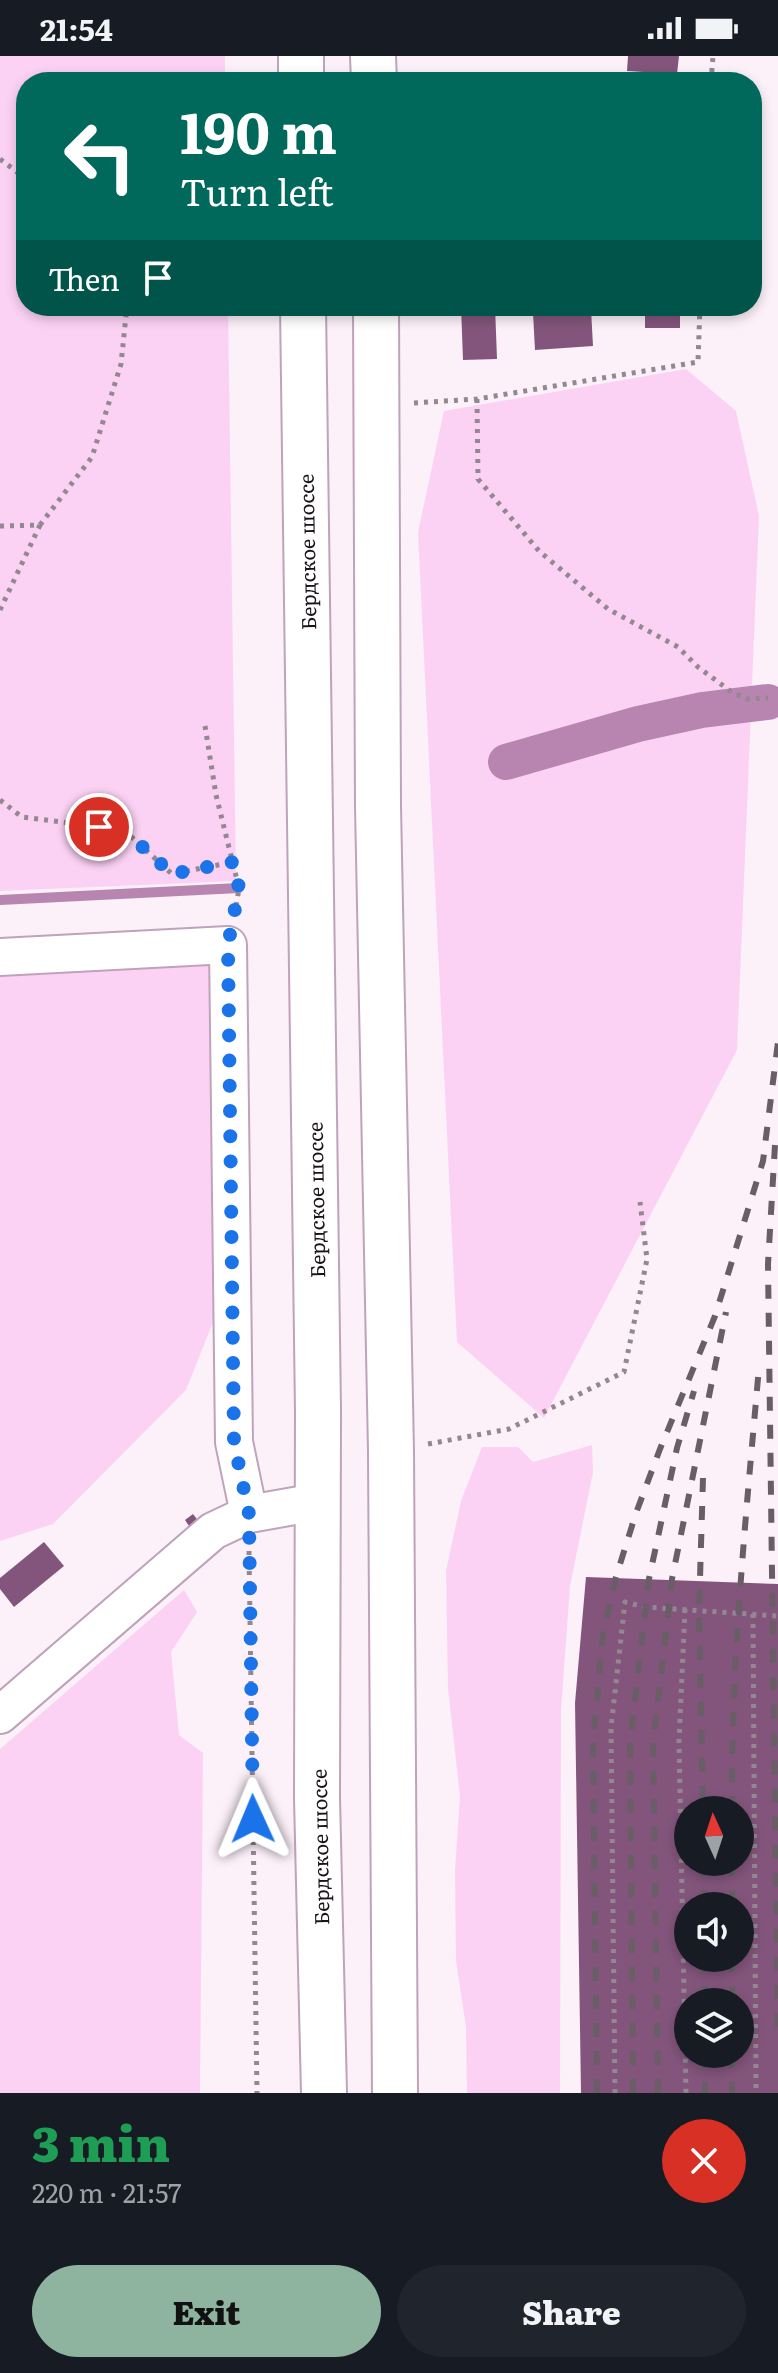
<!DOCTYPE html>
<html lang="en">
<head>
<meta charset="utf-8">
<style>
  body { margin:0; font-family:Literata,serif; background:#20242c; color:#f1f3f6; height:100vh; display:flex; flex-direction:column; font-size:30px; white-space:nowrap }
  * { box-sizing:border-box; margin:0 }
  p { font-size:26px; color:#9ea1a6 }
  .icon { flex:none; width:44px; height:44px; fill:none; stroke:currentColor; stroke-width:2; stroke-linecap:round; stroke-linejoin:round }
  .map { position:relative; height:2037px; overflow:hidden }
  .side { display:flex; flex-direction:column; background:#171b24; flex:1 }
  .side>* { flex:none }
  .banner { position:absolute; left:16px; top:16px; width:746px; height:244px; border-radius:32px; box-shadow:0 4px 12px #0003; background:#00695c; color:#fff; overflow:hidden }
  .needle { width:52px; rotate:357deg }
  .controls { position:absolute; left:674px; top:1740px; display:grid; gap:16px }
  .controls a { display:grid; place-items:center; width:80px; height:80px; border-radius:50%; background:#171b24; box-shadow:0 4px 12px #0003; font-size:40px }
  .pin { position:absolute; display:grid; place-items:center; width:68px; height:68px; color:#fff; margin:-34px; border:4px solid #fff; border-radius:50%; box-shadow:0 2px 8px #0007 }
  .me { position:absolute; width:88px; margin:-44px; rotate:359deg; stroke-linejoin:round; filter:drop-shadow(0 0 6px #0008) }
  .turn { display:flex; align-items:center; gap:28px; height:168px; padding:0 32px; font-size:36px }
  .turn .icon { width:104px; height:104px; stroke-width:2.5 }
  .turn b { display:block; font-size:56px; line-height:68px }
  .then { display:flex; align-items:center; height:76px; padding:0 32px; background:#0003; gap:16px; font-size:30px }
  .round { display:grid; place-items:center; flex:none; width:84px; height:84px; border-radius:42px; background:#20242c }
  .headline { display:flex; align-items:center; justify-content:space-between; height:136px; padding:0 32px }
  h1 { font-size:48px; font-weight:800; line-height:60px; color:#1e9e55 }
  .cta { display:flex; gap:16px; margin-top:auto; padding:16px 32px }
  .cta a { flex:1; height:92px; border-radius:48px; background:#8eb4a0; color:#111; font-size:32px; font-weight:800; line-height:92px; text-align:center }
  .cta a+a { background:#20242c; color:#f1f3f6 }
  .status { display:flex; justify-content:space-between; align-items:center; height:56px; padding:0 40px; background:#171b24; direction:ltr }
  .status svg { height:22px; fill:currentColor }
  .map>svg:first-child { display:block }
</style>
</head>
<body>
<div class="status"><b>21:54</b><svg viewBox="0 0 49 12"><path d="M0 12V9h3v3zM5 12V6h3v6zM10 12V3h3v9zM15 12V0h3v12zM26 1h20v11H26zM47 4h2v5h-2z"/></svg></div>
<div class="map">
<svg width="778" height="2037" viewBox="0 0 778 2037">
  <rect width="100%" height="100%" fill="#fcf0f9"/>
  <!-- green -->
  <g fill="#fcd2f4">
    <polygon points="0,0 225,0 225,26 26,26 26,250 228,250 236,825 0,835"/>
    <polygon points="686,313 736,355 759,460 737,994 544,1362 457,1286 418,476 444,355"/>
    <polygon points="229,894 220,1217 213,1266 186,1334 53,1468 0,1485 0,903"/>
    <polygon points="592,1389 593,1416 570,1530 561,1654 560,2037 467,2037 466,1971 456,1905 455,1815 460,1740 448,1632 446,1515 461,1445 482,1391 518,1391 533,1406"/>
    <polygon points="184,1534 197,1556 171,1596 179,1679 203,1697 200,2037 0,2037 0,1693"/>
  </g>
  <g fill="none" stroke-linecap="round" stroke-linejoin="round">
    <!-- stream -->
    <polyline stroke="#b785af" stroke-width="10" points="0,844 239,832"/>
    <!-- canal -->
    <polyline stroke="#b785af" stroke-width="36" points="506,706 638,668 702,654 768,646"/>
  </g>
  <!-- building -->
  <g fill="#83557c" fill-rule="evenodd">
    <polygon points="628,0 679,0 677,18 627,15"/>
    <polygon points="461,250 495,250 497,303 463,304"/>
    <rect x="645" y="250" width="35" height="22"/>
    <polygon points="591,253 593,290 535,294 533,257"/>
    <polygon points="193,1458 200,1467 191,1473 185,1464"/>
    <polygon points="44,1486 64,1510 14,1551 0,1533 0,1522"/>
    <path d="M586,1521L778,1528V2037H581L575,1647ZM688,1754H740V1806H688ZM688,1850H740V1902H688ZM688,1946H740V1998H688Z"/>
  </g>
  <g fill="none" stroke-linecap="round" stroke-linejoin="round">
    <!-- minor casing -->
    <g stroke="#bfa3ba" stroke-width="40">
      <g id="minor">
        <polyline points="0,901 228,889 234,1386 249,1458"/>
        <polyline points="0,1659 213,1475 249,1458 317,1446"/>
      </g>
    </g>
    <!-- highway casing -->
    <g stroke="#bfa3ba" stroke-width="48">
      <g id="highway">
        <polyline points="301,0 301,26"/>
        <polyline points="373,0 374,26"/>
        <polyline points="303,250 318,1355 317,1742 324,2037"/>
        <polyline points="376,250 378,750 391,1395 395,2037"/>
      </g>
    </g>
    <!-- path -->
    <g stroke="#938891" stroke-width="5" stroke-dasharray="4 6" stroke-linecap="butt">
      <polyline points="711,26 713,0"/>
      <polyline points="0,103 26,123"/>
      <polyline points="477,343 478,423 539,495 608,553 678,591 698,611 733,637 748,643 768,642"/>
      <polyline points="414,347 477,343 698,306 700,250"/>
      <polyline points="0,470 40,469 92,401 121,308 127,250"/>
      <polyline points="0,554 40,469"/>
      <polyline points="205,670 216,739 239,832 235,857"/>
      <polyline points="0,744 22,761 124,774 172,818 233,806"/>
      <polyline points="428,1388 509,1373 624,1316 647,1203 640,1146"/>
      <polyline points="249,1495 257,2037"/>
      <polyline points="685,1553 679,1685 686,2037"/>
      <polyline points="753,1558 756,2037"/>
      <polyline points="615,2037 611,1672 625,1546 645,1551 778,1560"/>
    </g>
    <!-- minor -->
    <use href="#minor" stroke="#fff" stroke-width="36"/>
    <!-- highway -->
    <use href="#highway" stroke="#fff" stroke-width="44"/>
    <!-- rail -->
    <g stroke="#695e66" stroke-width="6" stroke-dasharray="14 14" stroke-linecap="butt">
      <polyline points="775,1089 768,1208 778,1980"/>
      <polyline points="703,1422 699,1556 703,1754"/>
      <path d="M732,1754C731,1606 746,1459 759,1311"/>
      <polyline points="703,1806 704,1850"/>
      <polyline points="732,1806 732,1850"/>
      <polyline points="704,1902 705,1946"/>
      <polyline points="732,1902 732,1946"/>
      <polyline points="705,1998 705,2037"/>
      <polyline points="732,1998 732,2037"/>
      <polyline points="597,2037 593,1685 603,1578 616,1521 636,1457 660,1393 715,1260 763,1105 778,986"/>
      <polyline points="633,2037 630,1686 649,1523 677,1392 694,1335"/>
      <polyline points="658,2037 653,1687 672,1523 726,1256"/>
    </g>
  </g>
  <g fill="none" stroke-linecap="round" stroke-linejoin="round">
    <!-- route -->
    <polyline stroke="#1a73e8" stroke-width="14" stroke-dasharray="0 25.2" points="99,771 124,774 172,818 233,806 239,832 228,889 234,1386 249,1458 253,1763"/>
  </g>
  <g text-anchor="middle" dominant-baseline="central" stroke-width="6" stroke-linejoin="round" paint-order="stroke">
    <!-- street labels -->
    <g font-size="20" fill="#1c121a" stroke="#fff">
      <text transform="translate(306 496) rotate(-91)">Бердское шоссе</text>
      <text transform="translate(315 1144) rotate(-91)">Бердское шоссе</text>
      <text transform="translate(319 1791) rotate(-91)">Бердское шоссе</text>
    </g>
  </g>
</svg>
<div class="controls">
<a><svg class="needle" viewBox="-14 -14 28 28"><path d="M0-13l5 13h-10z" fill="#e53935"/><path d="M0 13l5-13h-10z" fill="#9ea1a6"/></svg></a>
<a><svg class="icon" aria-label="sound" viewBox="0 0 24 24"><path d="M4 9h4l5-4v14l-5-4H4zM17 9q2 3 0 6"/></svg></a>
<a><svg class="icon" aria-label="layers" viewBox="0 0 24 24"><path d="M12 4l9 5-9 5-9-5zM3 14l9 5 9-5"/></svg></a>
</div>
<div class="pin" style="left:99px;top:771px;background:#d93025"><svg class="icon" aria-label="arrive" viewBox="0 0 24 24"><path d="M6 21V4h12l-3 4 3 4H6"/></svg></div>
<svg class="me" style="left:253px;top:1763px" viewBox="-20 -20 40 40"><path d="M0-17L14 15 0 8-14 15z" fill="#1a73e8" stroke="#fff" stroke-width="4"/></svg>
<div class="banner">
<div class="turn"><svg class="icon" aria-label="left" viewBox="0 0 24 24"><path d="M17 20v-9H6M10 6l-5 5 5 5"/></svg><div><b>190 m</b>Turn left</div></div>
<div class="then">Then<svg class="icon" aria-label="arrive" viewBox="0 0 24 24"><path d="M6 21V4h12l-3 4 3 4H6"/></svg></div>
</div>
</div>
<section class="side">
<div class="headline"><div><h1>3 min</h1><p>220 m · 21:57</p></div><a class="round" style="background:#d93025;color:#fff"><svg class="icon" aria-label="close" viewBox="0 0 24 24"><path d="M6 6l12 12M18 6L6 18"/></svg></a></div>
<div class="cta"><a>Exit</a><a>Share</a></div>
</section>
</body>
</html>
